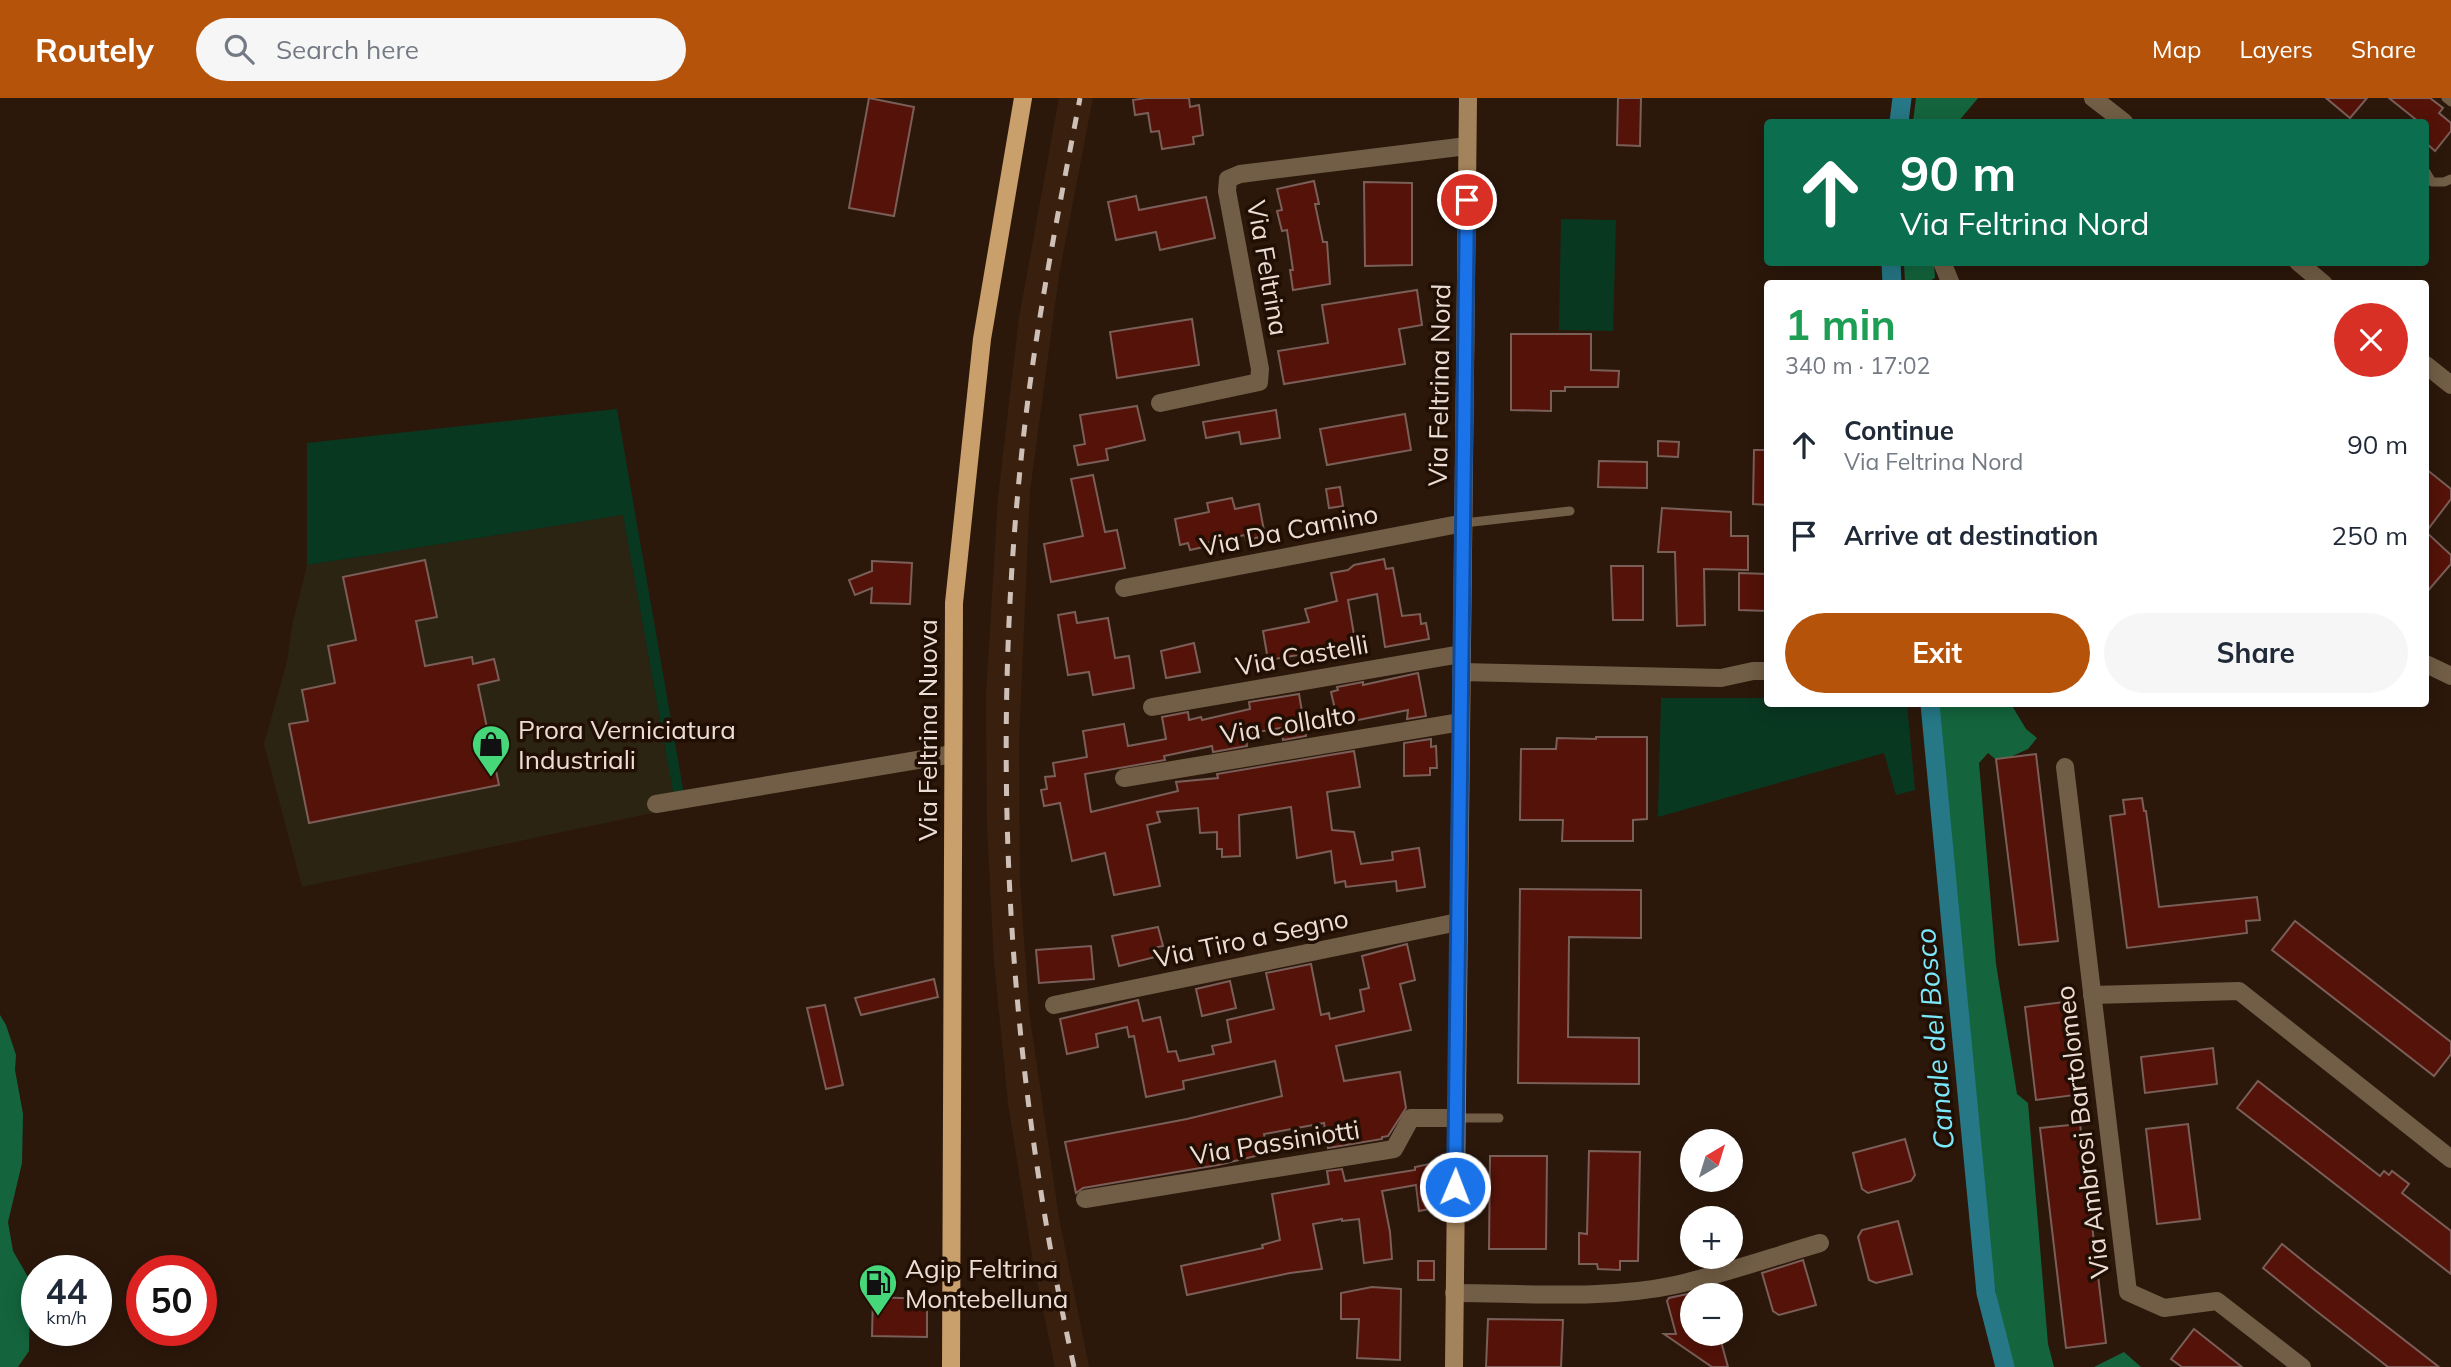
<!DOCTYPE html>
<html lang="en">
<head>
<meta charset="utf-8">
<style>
  body { margin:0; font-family:Mulish,sans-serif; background:#f6f6f7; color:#1f2937; height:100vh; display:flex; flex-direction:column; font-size:26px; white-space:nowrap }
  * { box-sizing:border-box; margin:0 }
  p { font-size:23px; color:#747a83 }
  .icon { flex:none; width:38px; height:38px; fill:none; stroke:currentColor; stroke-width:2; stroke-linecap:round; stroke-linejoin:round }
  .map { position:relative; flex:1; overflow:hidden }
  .side { position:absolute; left:1764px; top:182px; width:665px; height:427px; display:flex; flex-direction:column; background:#fff; border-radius:7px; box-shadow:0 4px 18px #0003 }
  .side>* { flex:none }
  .guide { position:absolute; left:1764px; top:21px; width:665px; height:147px; border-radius:7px; box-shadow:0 4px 18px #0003; background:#0b6e4f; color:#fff; overflow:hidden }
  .needle { width:46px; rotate:38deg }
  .fabs { position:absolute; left:1680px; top:1031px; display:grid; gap:14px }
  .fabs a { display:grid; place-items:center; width:63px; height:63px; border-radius:50%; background:#fff; box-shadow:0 4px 18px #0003; font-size:35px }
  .speed { position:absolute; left:21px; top:1157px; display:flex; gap:14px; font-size:35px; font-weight:700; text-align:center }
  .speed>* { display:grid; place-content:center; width:91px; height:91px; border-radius:50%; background:#fff; box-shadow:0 4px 18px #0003; line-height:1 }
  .speed small { font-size:18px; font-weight:400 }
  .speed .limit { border:10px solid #d22; background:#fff; color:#111 }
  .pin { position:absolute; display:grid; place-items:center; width:60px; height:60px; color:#fff; margin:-30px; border:4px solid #fff; border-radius:50%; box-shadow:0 2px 7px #0007 }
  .me { position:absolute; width:77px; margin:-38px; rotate:1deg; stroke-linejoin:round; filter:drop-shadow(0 0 5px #0008) }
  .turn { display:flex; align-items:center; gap:24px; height:147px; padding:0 21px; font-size:32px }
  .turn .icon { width:91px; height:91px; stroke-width:2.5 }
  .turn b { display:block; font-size:49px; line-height:60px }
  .round { display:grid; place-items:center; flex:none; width:74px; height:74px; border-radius:37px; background:#f6f6f7 }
  .head { display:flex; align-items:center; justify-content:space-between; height:119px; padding:0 21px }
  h1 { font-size:42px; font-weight:700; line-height:52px; color:#1e9e55 }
  .action { display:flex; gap:14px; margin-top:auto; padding:14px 21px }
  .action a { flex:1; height:80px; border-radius:42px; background:#b45309; color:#fff; font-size:28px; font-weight:700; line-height:80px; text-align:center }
  .action a+a { background:#f6f6f7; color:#1f2937 }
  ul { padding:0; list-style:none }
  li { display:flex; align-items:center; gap:21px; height:91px; padding:0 21px }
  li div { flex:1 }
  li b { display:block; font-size:26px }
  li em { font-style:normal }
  header { display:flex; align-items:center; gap:42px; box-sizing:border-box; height:98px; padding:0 35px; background:#b45309; color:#fff }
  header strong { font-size:33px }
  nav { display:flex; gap:38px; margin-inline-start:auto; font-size:24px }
  .search { width:490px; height:63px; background:#f6f6f7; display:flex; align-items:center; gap:18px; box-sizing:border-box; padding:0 24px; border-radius:38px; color:#747a83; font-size:26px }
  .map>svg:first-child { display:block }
</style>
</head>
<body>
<header>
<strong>Routely</strong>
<div class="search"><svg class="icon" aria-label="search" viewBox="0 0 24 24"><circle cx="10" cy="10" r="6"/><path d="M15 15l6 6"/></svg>Search here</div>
<nav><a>Map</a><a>Layers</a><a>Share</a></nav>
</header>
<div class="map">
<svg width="2451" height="1269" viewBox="0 0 2451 1269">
  <rect width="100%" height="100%" fill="#2c180b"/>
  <!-- built -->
  <polygon fill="#391f0d" points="1059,0 1093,0 1059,177 1030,393 1019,643 1020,785 1029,913 1059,1120 1089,1269 1055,1269 1033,1164 1008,1005 994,863 987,728 986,598 998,399 1019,220"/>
  <!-- industrial -->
  <polygon fill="#2b2413" points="623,417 676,710 302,789 264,646 287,563 292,528 307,467"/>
  <!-- green -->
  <g fill="#093821">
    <polygon points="1561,121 1616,122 1613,233 1559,232"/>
    <polygon points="617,311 686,708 676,710 623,417 307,467 307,345"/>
    <polygon points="1661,600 1767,600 1768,606 1907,606 1915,692 1896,697 1884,655 1658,719"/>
  </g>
  <!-- forest -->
  <g fill="#14653e">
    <polygon points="1916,0 1978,0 1958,24 1913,24"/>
    <polygon points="1904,165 1934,165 1935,180 1926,185 1905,185"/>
    <polygon points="1937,606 2011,606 2026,631 2037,640 2028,651 1999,664 1988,655 1979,665 1996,866 2017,996 2028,1005 2048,1246 2054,1269 2010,1269 2002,1245 1977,1047 1966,936 1960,829 1945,713"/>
    <polygon points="0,917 6,927 16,957 15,972 23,1016 22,1065 8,1124 13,1153 28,1179 30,1193 29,1253 18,1269 0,1269"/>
    <polygon points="2124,1254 2141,1269 2094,1269"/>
  </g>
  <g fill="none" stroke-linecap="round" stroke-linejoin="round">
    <!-- canal -->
    <g stroke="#267886" stroke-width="19">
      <polyline points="1899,24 1902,0"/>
      <polyline points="1891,164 1892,186"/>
      <polyline points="1930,606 1986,1195 2005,1269"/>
    </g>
  </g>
  <!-- building -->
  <g fill="#541208" stroke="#7a5e58" stroke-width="2">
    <polygon points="869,0 914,9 894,118 849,110"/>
    <polygon points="1146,0 1189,0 1190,9 1199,7 1203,37 1193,39 1194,46 1162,51 1159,33 1151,34 1148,15 1135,17 1133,2"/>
    <polygon points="1618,0 1641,0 1640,48 1617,47"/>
    <polygon points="2326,0 2367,0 2350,20"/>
    <polygon points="2389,0 2430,0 2443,10 2439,15 2451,25 2451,33 2435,53 2426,45 2426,24 2419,24"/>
    <polygon points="1314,83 1319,106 1315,106 1323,144 1327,144 1330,186 1293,192 1290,172 1293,172 1287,132 1282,133 1277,113 1282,112 1277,91"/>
    <polygon points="1364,84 1412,85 1412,167 1365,168"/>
    <polygon points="1136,98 1139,112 1206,99 1215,140 1160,152 1156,134 1116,142 1108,104"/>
    <polygon points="1417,192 1422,227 1399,231 1405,266 1284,286 1278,253 1328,245 1322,207"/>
    <polygon points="1192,221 1199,267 1117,280 1110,234"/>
    <polygon points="1511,236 1591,236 1591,272 1619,273 1618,289 1565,289 1565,293 1551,293 1551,313 1511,312"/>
    <polygon points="1137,308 1145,342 1106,351 1108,362 1078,367 1074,348 1085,346 1080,317"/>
    <polygon points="1276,312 1280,340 1241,346 1239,334 1206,340 1203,324"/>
    <polygon points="1405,316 1411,352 1327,367 1320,331"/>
    <polygon points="1658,343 1679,344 1678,359 1658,358"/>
    <polygon points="1754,352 1768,352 1768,407 1753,406"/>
    <polygon points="1599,363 1647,364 1647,390 1598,389"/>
    <polygon points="2426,371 2451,391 2451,401 2426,434 2451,457 2451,466 2426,495"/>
    <polygon points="1093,377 1105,434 1117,432 1125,470 1051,484 1044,446 1083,438 1071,381"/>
    <polygon points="1340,389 1343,408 1329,410 1326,391"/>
    <polygon points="1232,400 1235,411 1259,406 1265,438 1246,442 1245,437 1207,445 1208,448 1190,452 1188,445 1180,447 1175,421 1209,414 1207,405"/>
    <polygon points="1662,410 1731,414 1731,438 1748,438 1748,472 1704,471 1705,527 1677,528 1675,454 1658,454"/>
    <polygon points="1384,461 1386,471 1393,470 1402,518 1420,516 1421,526 1426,525 1429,541 1385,549 1377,496 1348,502 1357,554 1323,560 1322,553 1268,562 1263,533 1309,524 1305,511 1337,503 1331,475 1348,472 1354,467"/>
    <polygon points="425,462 437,519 416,523 425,568 472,559 473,566 494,561 499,582 478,587 499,687 309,725 289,626 308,623 302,592 335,585 328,548 356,542 343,479"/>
    <polygon points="872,463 912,465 910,506 871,505 872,490 855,497 849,482 872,473"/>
    <polygon points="1611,468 1643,468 1643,522 1613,522"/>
    <polygon points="1739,475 1768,476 1768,513 1739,512"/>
    <polygon points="1075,514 1077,525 1108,520 1115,560 1129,558 1134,590 1093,597 1089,574 1068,577 1058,517"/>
    <polygon points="1194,545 1200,574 1166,580 1161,553"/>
    <polygon points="1418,575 1426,618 1407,621 1408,612 1343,625 1342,619 1337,620 1331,594 1338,592 1337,589 1363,584 1363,587"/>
    <polygon points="1299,596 1306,638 1283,642 1281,630 1245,636 1247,648 1213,654 1212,648 1164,658 1165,662 1085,676 1091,714 1178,693 1176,684 1218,680 1217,676 1354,653 1360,689 1327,694 1332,732 1354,734 1361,766 1393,762 1392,754 1419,750 1425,789 1397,793 1396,783 1346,789 1345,783 1335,785 1331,753 1297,760 1291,709 1239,717 1240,758 1222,759 1222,751 1217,751 1217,734 1200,735 1198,710 1157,714 1160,724 1147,727 1160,788 1114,797 1105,755 1072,763 1060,705 1044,708 1041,692 1047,691 1045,679 1055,678 1053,665 1087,659 1083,633 1124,626 1128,648 1166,641 1162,619 1188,614 1189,622 1201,619 1202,622 1250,611 1249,604"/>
    <polygon points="1596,639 1647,639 1647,721 1633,722 1633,743 1562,743 1563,722 1520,722 1521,651 1556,651 1557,640 1596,641"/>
    <polygon points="1431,641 1431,649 1436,648 1437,670 1430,670 1430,677 1404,678 1404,645"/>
    <polygon points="2036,656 2058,843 2019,847 1996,661"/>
    <polygon points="2142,700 2144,713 2146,713 2159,809 2257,799 2260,822 2246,823 2247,835 2127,850 2110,718 2125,716 2123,702"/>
    <polygon points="1520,791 1641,792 1641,840 1569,839 1568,939 1639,940 1639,986 1518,985"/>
    <polygon points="2295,823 2451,944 2451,956 2434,978 2272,852"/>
    <polygon points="1158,829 1163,848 1153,850 1155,859 1119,868 1112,838"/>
    <polygon points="1407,846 1415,882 1400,886 1411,932 1336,948 1344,983 1400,974 1406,1010 1388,1038 1382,1039 1382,1041 1328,1050 1324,1025 1264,1036 1268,1055 1218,1067 1083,1090 1076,1095 1065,1044 1187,1021 1282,998 1275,963 1183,983 1184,991 1146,999 1134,938 1129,939 1127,929 1096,936 1098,949 1067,956 1060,921 1138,902 1143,923 1160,919 1168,954 1176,953 1179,963 1214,956 1212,948 1231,944 1227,922 1274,911 1266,875 1311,866 1321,917 1329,915 1330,921 1364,913 1360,892 1369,890 1362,858"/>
    <polygon points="1091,848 1094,881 1039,885 1036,852"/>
    <polygon points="934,881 938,899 861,917 855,900"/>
    <polygon points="1230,883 1236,910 1202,918 1196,891"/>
    <polygon points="2064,904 2075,997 2036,1002 2025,909"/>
    <polygon points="825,907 843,987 826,991 807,910"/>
    <polygon points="2213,950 2217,986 2145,995 2141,959"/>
    <polygon points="2258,983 2380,1078 2384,1073 2389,1077 2392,1073 2409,1086 2402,1095 2451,1133 2451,1176 2237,1010"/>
    <polygon points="2080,1026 2106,1245 2066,1250 2040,1030"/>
    <polygon points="2188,1026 2200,1121 2157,1126 2146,1031"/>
    <polygon points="1905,1041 1915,1077 1911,1083 1868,1095 1862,1091 1853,1055"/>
    <polygon points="1589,1053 1640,1054 1638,1163 1620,1163 1620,1172 1598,1171 1597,1166 1579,1166 1579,1135 1587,1136"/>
    <polygon points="1490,1058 1547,1058 1546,1151 1489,1151"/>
    <polygon points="1439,1064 1444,1108 1419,1113 1416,1087 1382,1093 1390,1134 1392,1161 1364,1165 1359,1121 1342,1123 1342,1121 1313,1126 1322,1171 1290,1175 1187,1197 1181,1168 1263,1150 1262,1147 1280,1142 1272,1096 1329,1086 1327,1073 1342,1071 1345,1083 1415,1072 1415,1069"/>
    <polygon points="1898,1123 1912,1176 1876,1185 1869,1182 1858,1139 1862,1132"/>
    <polygon points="2282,1146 2313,1171 2439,1269 2388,1269 2315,1212 2263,1170"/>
    <polygon points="1803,1162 1816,1207 1779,1217 1773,1213 1762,1175"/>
    <rect x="1418" y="1163" width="16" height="19"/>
    <polygon points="1372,1189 1401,1191 1400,1262 1357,1260 1359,1221 1341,1221 1341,1195"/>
    <polygon points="1692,1195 1692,1236 1719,1236 1728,1269 1712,1269 1664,1236 1676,1236 1667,1203 1669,1200"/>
    <polygon points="873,1199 927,1201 927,1239 872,1238"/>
    <polygon points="1488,1221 1563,1222 1561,1269 1486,1269"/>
    <polygon points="2194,1231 2242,1269 2182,1269 2171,1261"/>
  </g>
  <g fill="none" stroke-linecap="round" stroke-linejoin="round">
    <!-- service -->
    <g stroke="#725e46" stroke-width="9">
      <polyline points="2446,0 2451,4"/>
      <polyline points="2426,74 2432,84 2444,84 2451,81"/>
      <polyline points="1464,425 1570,413"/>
      <polyline points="1456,1020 1499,1020"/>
    </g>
    <!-- minor -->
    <g stroke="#725e46" stroke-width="18">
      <polyline points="2093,0 2124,24"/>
      <polyline points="1942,164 1951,186"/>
      <polyline points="2298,164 2324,186"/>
      <polyline points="2426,267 2451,287"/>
      <polyline points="1160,305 1259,284 1260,271 1227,93 1228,81 1240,76 1467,48"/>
      <polyline points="1124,490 1464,425"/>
      <polyline points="2426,566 2451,578"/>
      <polyline points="1461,574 1721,580 1753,573 1768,573"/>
      <polyline points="1152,609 1461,556"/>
      <polyline points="2065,669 2128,1194 2164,1210 2217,1203 2302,1269"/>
      <polyline points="1124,680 1461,624"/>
      <polyline points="656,706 953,656"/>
      <polyline points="2092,897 2239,893 2451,1061"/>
      <polyline points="1054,907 1458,824"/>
      <polyline points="1085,1101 1394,1051 1411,1020 1456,1020"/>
      <path d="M1454,1195C1525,1195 1605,1202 1675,1187C1724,1176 1772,1159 1820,1145"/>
    </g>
    <!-- secondary -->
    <polyline stroke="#a3835b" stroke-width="18" points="1454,1269 1468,0"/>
    <!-- primary -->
    <polyline stroke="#c99f6b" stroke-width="18" points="951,1269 954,505 982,241 1023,0"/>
    <!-- rail -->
    <path stroke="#cfc0b7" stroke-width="5" stroke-dasharray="12 12" stroke-linecap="butt" d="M1074,1269C1005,956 988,635 1026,317C1039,210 1060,105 1080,0"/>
  </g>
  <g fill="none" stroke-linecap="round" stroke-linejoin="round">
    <!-- route casing -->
    <g stroke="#114b97" stroke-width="18">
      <polyline id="route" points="1455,1089 1467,102"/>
    </g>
    <!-- route -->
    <use href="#route" stroke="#1a73e8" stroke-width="12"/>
  </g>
  <!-- icons -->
  <defs>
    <g id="shop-pin" transform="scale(2.0125)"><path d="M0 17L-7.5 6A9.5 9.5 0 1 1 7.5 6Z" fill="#46d77a" stroke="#210f03"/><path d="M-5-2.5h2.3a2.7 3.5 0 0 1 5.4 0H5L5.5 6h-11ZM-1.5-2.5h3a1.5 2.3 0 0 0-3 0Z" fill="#111"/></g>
    <g id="fuel-pin" transform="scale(2.0125)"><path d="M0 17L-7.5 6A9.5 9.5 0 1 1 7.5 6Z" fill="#46d77a" stroke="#210f03"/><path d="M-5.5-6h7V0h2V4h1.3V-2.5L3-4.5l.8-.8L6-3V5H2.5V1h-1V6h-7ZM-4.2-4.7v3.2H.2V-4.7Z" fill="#111"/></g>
  </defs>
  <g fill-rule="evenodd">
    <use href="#shop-pin" x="491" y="646"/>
    <use href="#fuel-pin" x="878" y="1185"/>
  </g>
  <g text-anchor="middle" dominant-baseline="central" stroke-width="7" stroke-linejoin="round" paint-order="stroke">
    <!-- street labels -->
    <g font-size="26" fill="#ecded6" stroke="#210f03">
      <text transform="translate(1268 170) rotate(80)">Via Feltrina</text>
      <text transform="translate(1439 287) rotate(-89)">Via Feltrina Nord</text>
      <text transform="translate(1289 432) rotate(-11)">Via Da Camino</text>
      <text transform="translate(1302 557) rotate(-10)">Via Castelli</text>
      <text transform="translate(1288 626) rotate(-9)">Via Collalto</text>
      <text transform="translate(927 632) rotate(-90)">Via Feltrina Nuova</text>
      <text transform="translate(1251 840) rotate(-12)">Via Tiro a Segno</text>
      <text transform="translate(2082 1034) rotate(-97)">Via Ambrosi Bartolomeo</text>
      <text transform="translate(1275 1044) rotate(-9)">Via Passiniotti</text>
    </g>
    <!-- poi labels -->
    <g font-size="26" fill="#ecded6" stroke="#210f03" text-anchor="start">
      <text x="518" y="631">Prora Verniciatura<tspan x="518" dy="30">Industriali</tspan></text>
      <text x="905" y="1170">Agip Feltrina<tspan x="905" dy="30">Montebelluna</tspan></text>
    </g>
    <!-- water labels -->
    <g font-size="28" font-style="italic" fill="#7ae7fa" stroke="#210f03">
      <text transform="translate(1934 941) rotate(-95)">Canale del Bosco</text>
    </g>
  </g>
</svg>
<div class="fabs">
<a><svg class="needle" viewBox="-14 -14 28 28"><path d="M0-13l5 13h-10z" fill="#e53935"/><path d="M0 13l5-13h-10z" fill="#747a83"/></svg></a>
<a>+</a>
<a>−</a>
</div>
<div class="speed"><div>44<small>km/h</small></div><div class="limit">50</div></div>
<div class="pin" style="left:1467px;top:102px;background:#d93025"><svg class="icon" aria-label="arrive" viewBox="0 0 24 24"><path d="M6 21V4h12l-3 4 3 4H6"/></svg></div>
<svg class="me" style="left:1455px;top:1089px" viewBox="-20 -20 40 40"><circle r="17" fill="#1a73e8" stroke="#fff" stroke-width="3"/><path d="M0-11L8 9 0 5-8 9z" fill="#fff"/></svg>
<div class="guide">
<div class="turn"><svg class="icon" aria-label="ahead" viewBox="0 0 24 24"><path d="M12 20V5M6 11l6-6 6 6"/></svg><div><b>90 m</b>Via Feltrina Nord</div></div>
</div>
<section class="side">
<div class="head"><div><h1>1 min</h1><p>340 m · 17:02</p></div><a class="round" style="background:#d93025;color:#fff"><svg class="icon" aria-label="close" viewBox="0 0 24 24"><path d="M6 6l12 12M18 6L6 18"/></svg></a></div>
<ul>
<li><svg class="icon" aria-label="ahead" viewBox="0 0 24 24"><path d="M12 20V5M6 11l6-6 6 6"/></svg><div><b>Continue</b><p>Via Feltrina Nord</p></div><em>90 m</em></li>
<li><svg class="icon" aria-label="arrive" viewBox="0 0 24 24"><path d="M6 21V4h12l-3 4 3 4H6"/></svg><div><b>Arrive at destination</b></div><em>250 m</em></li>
</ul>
<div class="action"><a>Exit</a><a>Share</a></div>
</section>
</div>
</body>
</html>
